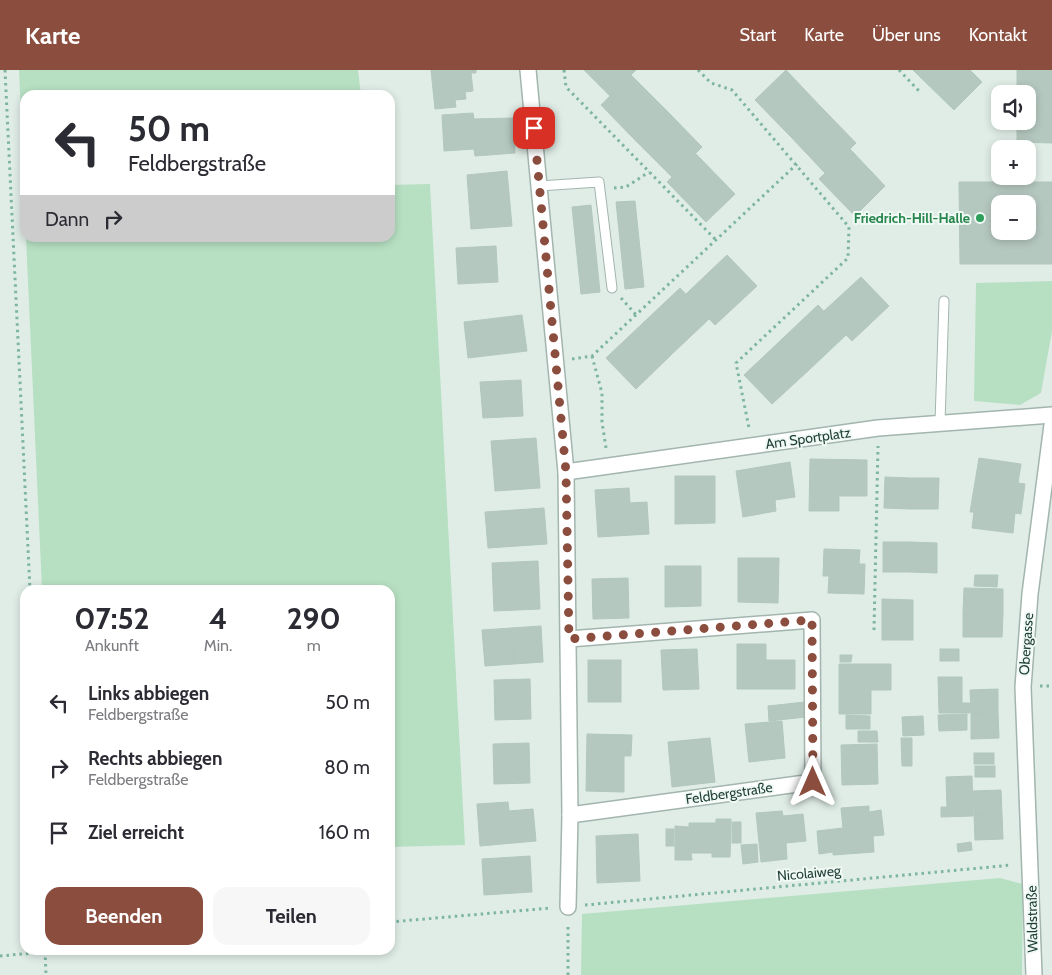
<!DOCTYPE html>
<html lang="de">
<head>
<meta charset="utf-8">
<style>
  body { margin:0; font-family:Cabin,sans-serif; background:#f7f7f7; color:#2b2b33; height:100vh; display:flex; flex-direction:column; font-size:19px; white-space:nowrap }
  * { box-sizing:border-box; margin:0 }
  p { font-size:16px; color:#7c7c81 }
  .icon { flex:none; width:28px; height:28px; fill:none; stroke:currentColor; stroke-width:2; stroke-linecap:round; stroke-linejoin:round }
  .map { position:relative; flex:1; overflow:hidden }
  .sheet { position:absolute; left:20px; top:515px; width:375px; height:370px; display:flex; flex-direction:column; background:#fff; border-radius:15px; box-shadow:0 2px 8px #0003 }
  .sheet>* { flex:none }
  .guide { position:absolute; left:20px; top:20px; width:375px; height:152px; border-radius:15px; box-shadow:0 2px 8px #0003; background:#fff; color:#2b2b33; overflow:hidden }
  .fabs { position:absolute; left:991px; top:15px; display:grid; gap:10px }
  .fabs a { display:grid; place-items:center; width:45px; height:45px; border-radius:10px; background:#fff; box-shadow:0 2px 8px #0003; font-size:25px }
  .pin { position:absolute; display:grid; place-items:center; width:42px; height:42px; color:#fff; margin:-21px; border-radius:10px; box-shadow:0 2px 8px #0006 }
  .me { position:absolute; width:55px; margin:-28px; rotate:0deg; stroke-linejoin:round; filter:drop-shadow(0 0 4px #0008) }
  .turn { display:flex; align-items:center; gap:18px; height:105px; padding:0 25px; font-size:22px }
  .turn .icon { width:65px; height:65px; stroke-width:2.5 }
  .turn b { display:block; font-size:35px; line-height:42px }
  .then { display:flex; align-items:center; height:48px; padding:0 25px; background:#0003; gap:10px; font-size:19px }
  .eta { display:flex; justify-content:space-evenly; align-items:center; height:85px; text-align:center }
  .eta b { font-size:30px; font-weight:700; line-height:35px }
  .cta { display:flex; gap:10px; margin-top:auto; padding:10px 25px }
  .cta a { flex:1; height:58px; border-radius:15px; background:#8a4d3e; color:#fff; font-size:20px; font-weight:700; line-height:58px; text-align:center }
  .cta a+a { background:#f7f7f7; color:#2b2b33 }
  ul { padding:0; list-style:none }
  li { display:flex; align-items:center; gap:15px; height:65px; padding:0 25px }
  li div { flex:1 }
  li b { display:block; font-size:19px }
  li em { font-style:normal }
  header { display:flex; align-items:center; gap:30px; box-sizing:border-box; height:70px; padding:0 25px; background:#8a4d3e; color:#fff }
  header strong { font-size:24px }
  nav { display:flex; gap:28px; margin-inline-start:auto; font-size:18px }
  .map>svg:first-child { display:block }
</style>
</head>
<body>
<header>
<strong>Karte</strong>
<nav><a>Start</a><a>Karte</a><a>Über uns</a><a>Kontakt</a></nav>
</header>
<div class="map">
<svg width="1052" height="905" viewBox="0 0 1052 905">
  <rect width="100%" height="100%" fill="#e0ede7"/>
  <!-- green -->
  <g fill="#b7e0c2">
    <polygon points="19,0 358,0 361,25 25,25 25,136"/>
    <polygon points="430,114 465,775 390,777 390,520 42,520 26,168 390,168 390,115"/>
    <polygon points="1052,211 1052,261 1041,323 1020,335 974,331 976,213"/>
    <polygon points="1000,808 1023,814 1022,905 581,905 582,844"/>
  </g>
  <!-- building -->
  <g fill="#b5c8c0" stroke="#b2c7be" fill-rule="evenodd">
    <polygon points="431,0 476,0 476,3 471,3 473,21 465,22 466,29 455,30 456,37 435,39"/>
    <polygon points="584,0 636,0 610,26"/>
    <polygon points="786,0 821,37 790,66 755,30"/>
    <polygon points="913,0 970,0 982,12 954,40"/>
    <polygon points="1017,0 1052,0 1052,73 1017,72 1017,51 1028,51 1028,24 1017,24"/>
    <polygon points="631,5 667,41 636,71 601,35"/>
    <polygon points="821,37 856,73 825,103 790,66"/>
    <polygon points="667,41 702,77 672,107 636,71"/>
    <polygon points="473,43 474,49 513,48 515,83 475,86 474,79 444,81 442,45"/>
    <polygon points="850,79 885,116 855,146 819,109"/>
    <polygon points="696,84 735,124 706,152 667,112"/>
    <polygon points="507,101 512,156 471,159 467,105"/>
    <path d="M959,112H1052V194H960ZM1000,134H1028V161H1000Z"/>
    <polygon points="635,131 644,217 625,219 616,132"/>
    <polygon points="591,135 600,222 581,224 572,137"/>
    <polygon points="496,176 498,212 458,214 456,178"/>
    <polygon points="727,185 757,216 715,255 686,224"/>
    <polygon points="861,207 889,236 852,271 824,241"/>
    <polygon points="680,218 709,249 672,284 643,253"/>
    <polygon points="818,235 846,265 809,300 781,270"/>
    <polygon points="522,245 527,281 468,288 464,252"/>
    <polygon points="643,253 672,284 636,319 606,288"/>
    <polygon points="781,270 809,300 772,334 744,305"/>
    <polygon points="521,310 523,346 483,348 480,312"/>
    <polygon points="536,368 540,418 495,421 491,371"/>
    <polygon points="979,388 1021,394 1018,413 1025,414 1021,444 1015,443 1013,463 972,458 974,442 970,442"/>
    <polygon points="810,389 867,390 867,426 839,426 839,441 809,441"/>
    <polygon points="790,392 795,427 775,430 776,441 743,447 736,401"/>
    <polygon points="675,406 715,406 715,453 675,454"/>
    <polygon points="885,407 910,408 910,439 884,438"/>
    <polygon points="910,408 939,408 938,439 910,439"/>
    <polygon points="629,418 630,433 647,432 649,464 598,467 595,420"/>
    <polygon points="544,438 547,474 488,478 485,442"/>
    <rect x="883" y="472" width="27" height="30"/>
    <polygon points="910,472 937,473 937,503 910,502"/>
    <polygon points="824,479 860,480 859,494 865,494 864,524 828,523 829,506 823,506"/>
    <polygon points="738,488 779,488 778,533 738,532"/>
    <polygon points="538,491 540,539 494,541 492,493"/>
    <polygon points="665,496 701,496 701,536 665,537"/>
    <polygon points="975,505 998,505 997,517 974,516"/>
    <polygon points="628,508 629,548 593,549 592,509"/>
    <polygon points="964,518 1003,519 1003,544 963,543"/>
    <polygon points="882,529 913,530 913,550 882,550"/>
    <polygon points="963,543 1003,544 1002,567 963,567"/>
    <rect x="882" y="550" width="31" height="20"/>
    <polygon points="541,556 543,592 514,594 511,558"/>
    <polygon points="511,558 514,594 485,596 482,560"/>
    <polygon points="737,574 766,574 766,590 795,590 795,619 737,619"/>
    <polygon points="697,579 699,619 663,620 661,580"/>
    <rect x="940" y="579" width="19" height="12"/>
    <polygon points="840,585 852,585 851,592 840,592"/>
    <rect x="588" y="590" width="33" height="42"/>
    <polygon points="839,594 891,594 891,620 871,620 871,644 839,644"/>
    <polygon points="938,607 962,607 962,633 970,633 970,643 939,643"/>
    <polygon points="530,609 531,649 495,650 494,610"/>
    <polygon points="998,619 998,642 971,643 970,620"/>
    <polygon points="805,632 806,647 769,651 768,636"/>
    <polygon points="998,642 999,668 971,669 971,643"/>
    <polygon points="967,644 967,660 939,661 938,645"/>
    <polygon points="846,645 870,646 870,659 846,659"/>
    <polygon points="923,646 924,665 903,666 902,647"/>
    <polygon points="782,651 785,688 749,692 745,654"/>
    <polygon points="858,661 877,661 878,672 858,672"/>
    <polygon points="587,664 632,665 631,686 624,686 624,722 586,721"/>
    <polygon points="710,668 715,712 672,717 668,672"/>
    <polygon points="901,668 912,668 912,696 902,696"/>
    <polygon points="529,673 530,713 494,714 493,674"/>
    <polygon points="877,674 878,714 842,715 841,675"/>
    <rect x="974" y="683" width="20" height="11"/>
    <rect x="975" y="696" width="20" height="11"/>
    <polygon points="972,706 973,746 941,747 941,737 947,737 946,707"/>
    <polygon points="1001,720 1002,744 974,745 973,721"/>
    <polygon points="508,732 509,741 533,739 536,771 480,776 477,734"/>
    <polygon points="869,736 869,742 881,740 884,765 873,766 874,782 833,785 833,782 819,784 817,761 843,758 841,738"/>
    <polygon points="782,741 783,746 803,744 806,771 786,773 787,789 761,792 756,743"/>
    <polygon points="1002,744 1003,769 975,770 974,745"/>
    <polygon points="716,749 731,749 730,787 712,787 712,783 691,783 692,790 675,790 675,756 689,757 689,753 716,753"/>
    <rect x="732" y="752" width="9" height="21"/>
    <rect x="666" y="759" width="8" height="17"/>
    <polygon points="638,764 640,811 597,813 596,766"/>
    <polygon points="971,772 972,780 958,782 957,774"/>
    <polygon points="757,774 758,792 743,794 741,775"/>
    <polygon points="530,786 532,822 484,825 482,789"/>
  </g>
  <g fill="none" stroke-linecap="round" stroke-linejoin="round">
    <!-- service casing -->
    <g stroke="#a2b5ae" stroke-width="11">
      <g id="service">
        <polyline points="539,116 599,112 612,218"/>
        <polyline points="940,352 944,231"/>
      </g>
    </g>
    <!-- minor casing -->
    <g stroke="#a2b5ae" stroke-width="18">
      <g id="minor">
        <polyline points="528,0 566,402 570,745 568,837"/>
        <polyline points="566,402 878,358 1052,345"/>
        <polyline points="569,569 812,550 813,712 570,745"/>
        <polyline points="1034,905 1023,617 1030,524 1052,355"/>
      </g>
    </g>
    <!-- path -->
    <g stroke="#7db4a2" stroke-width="3" stroke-dasharray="2.5 4" stroke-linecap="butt">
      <polyline points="5,0 30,520"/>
      <polyline points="564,0 566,17 716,170"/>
      <polyline points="698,0 711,13 732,20 849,157 848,188 736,293 749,358"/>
      <polyline points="899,0 920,22"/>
      <polyline points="614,118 626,117 649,102"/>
      <polyline points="621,228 637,246"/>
      <polyline points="592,286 602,323 602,352 606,378"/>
      <polyline points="572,289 592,286 797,94"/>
      <polyline points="874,560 878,376"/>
      <polyline points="1040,616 1052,616"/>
      <polyline points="585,835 1012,795"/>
      <polyline points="390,852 551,838"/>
      <polyline points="45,881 46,905"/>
      <polyline points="0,886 66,880"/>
      <polyline points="568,905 568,853"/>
    </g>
    <!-- service -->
    <use href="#service" stroke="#fff" stroke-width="9"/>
    <!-- minor -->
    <use href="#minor" stroke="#fff" stroke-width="15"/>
  </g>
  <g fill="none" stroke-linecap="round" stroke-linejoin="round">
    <!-- route -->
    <polyline stroke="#8a4d3e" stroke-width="9" stroke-dasharray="0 16.2" points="534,58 566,402 569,569 812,550 813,712"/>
  </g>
  <!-- markers -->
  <circle fill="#2e9e5b" stroke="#f1f9f5" stroke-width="2" cx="980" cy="148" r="5"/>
  <g text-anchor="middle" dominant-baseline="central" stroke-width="4" stroke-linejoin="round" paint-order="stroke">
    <!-- leisure labels -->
    <g font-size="14" font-weight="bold" fill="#27864d" stroke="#f1f9f5" text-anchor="end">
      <text x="970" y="148">Friedrich-Hill-Halle</text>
    </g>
    <!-- street labels -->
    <g font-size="14" fill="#1f3f36" stroke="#f1f9f5">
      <text transform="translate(808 368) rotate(-8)">Am Sportplatz</text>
      <text transform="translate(1026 574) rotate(-86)">Obergasse</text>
      <text transform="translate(729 723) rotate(-8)">Feldbergstraße</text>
      <text transform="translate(809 803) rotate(-5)">Nicolaiweg</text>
      <text transform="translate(1032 849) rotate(-91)">Waldstraße</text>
    </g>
  </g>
</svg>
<div class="fabs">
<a><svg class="icon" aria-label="sound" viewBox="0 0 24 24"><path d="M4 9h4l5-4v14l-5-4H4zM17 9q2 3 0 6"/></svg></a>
<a>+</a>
<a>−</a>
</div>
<div class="pin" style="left:534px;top:58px;background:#d93025"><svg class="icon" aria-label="arrive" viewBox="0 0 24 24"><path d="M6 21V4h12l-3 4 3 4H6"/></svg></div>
<svg class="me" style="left:813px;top:712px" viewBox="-20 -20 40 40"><path d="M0-17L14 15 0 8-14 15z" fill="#8a4d3e" stroke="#fff" stroke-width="4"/></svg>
<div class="guide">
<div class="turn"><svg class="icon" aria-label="left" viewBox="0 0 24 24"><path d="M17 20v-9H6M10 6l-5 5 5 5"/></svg><div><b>50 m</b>Feldbergstraße</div></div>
<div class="then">Dann<svg class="icon" aria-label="right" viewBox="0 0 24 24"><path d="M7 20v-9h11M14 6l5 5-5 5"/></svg></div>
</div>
<section class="sheet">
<div class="eta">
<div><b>07:52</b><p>Ankunft</p></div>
<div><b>4</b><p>Min.</p></div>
<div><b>290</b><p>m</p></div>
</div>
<ul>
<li><svg class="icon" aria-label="left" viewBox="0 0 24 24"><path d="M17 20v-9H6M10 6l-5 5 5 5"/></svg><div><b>Links abbiegen</b><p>Feldbergstraße</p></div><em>50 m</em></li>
<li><svg class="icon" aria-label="right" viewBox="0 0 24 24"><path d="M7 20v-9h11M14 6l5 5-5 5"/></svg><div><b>Rechts abbiegen</b><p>Feldbergstraße</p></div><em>80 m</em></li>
<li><svg class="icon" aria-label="arrive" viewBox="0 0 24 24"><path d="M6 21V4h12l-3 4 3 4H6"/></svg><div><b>Ziel erreicht</b></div><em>160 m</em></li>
</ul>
<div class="cta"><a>Beenden</a><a>Teilen</a></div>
</section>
</div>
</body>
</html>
